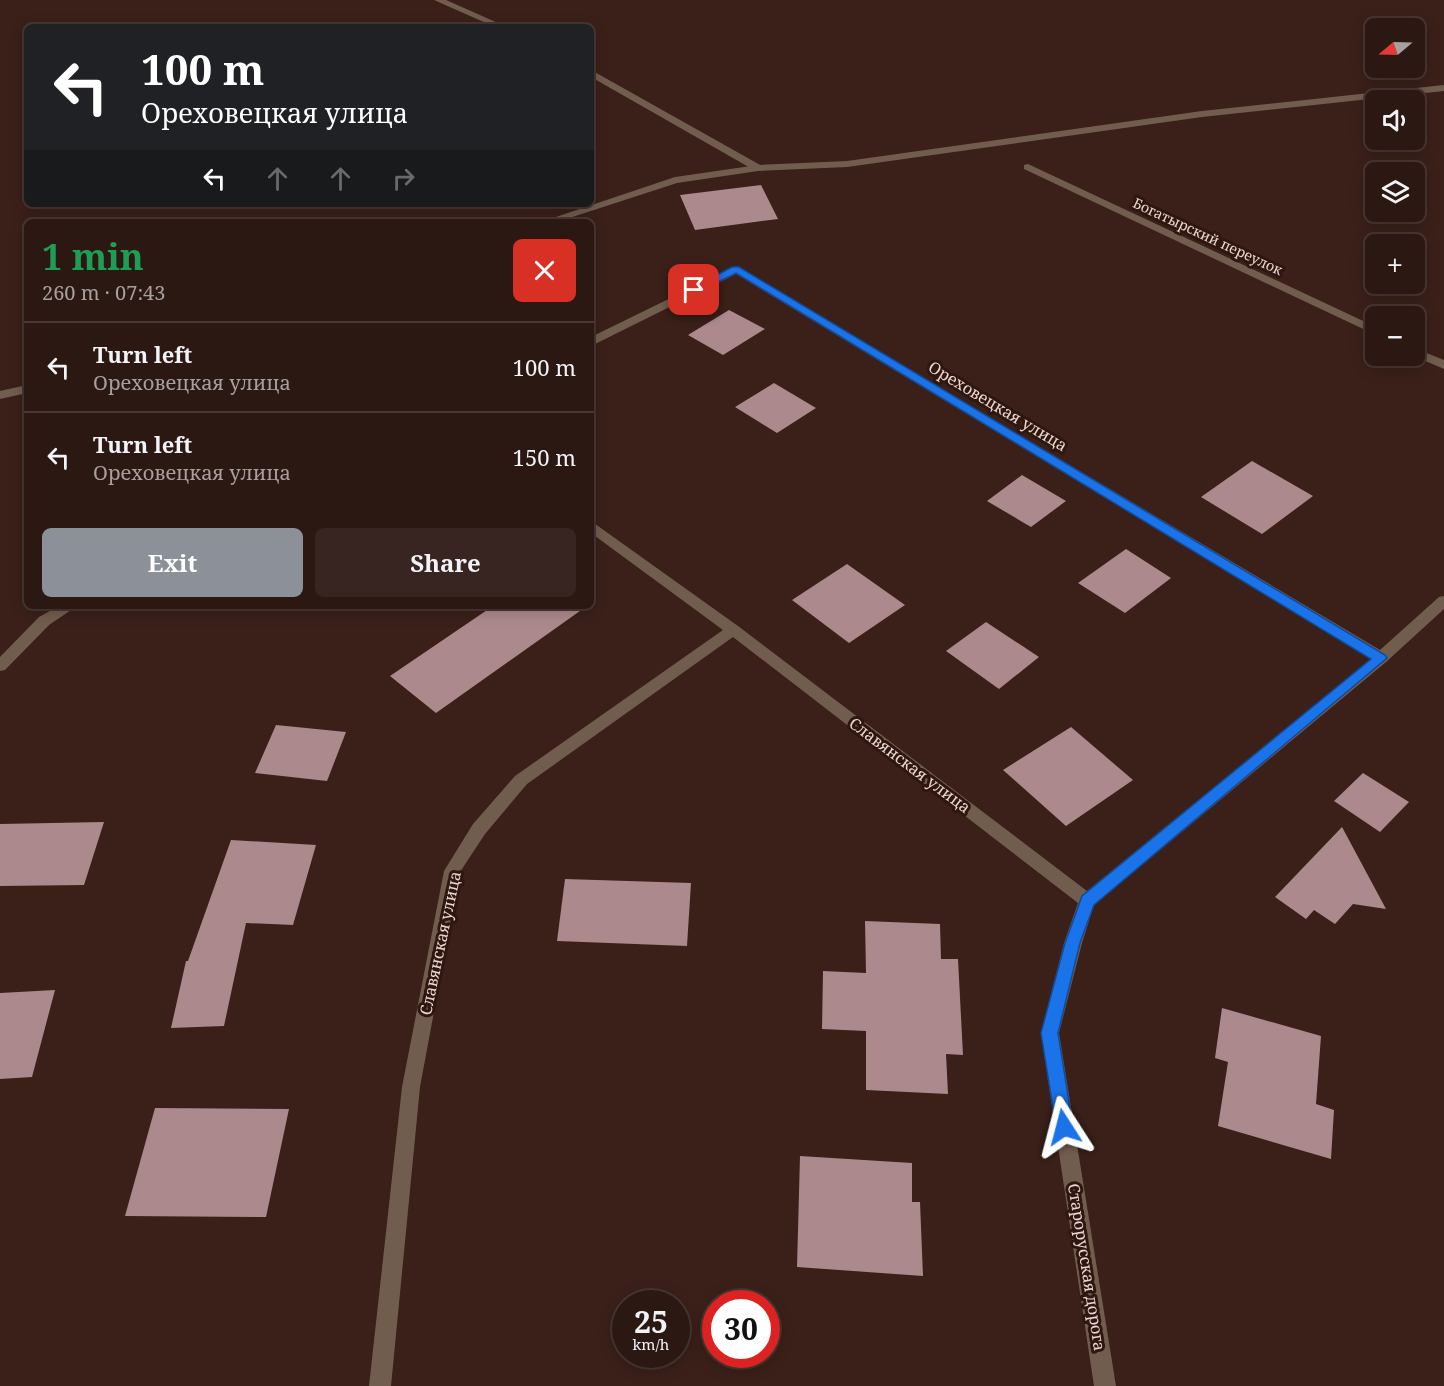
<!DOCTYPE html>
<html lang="en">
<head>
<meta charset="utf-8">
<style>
  body { margin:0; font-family:"Noto Serif",serif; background:#382521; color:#f1f3f6; height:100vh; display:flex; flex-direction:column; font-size:22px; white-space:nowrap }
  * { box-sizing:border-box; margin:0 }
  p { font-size:20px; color:#a6a0a0 }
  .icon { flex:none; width:33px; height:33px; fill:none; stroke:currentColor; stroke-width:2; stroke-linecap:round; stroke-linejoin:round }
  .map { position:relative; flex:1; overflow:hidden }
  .details { position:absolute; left:24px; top:219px; width:570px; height:390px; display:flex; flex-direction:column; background:#2c1813; border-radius:9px; box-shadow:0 3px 15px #0003,0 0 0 2px #483733 }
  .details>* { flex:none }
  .banner { position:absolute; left:24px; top:24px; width:570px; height:183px; border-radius:9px; box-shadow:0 3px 15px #0003,0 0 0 2px #483733; background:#202124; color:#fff; overflow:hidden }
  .needle { width:39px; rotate:251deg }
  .controls { position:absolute; left:1365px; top:18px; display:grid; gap:12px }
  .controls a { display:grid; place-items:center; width:60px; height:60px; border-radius:9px; background:#2c1813; box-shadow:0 3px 15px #0003,0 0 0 2px #483733; font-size:30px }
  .speed { position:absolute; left:612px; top:1290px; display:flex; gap:12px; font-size:30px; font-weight:700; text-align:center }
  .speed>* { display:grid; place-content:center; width:78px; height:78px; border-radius:50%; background:#2c1813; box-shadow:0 3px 15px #0003,0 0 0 2px #483733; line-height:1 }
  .speed small { font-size:15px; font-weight:400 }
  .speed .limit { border:9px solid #d22; background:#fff; color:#111 }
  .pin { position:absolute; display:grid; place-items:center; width:51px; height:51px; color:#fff; margin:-26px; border-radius:12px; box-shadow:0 3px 9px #0006 }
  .me { position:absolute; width:66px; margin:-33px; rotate:351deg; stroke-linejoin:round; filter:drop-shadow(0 0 4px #0008) }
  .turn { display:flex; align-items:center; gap:21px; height:126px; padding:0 18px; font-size:27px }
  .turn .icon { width:78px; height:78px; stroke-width:2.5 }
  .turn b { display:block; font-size:42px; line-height:51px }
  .lanes { display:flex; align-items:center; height:57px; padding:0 18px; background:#0003; justify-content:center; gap:30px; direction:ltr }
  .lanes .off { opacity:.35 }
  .round { display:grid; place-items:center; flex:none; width:63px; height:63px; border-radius:9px; background:#382521 }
  .overview { display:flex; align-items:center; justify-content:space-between; height:102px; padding:0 18px }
  h1 { font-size:36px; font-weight:700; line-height:45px; color:#1e9e55 }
  .primary-button { display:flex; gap:12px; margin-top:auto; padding:12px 18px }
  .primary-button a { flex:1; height:69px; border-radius:9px; background:#8c9099; color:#fff; font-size:24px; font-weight:700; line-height:69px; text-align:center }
  .primary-button a+a { background:#382521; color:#f1f3f6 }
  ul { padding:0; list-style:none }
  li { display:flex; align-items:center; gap:18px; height:90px; padding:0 18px; border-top:2px solid #483733 }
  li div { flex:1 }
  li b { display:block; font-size:22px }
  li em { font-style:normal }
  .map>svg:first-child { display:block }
</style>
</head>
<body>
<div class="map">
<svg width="1444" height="1386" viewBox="0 0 1444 1386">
  <rect width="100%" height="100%" fill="#3a2019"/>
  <!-- building -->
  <g fill="#ac898c">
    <polygon points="761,185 778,219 695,230 680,195"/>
    <polygon points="729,310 765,329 723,355 688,335"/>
    <polygon points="774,383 816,408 777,433 735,407"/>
    <polygon points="1252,461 1313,496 1262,534 1201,497"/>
    <polygon points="1022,475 1066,501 1031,527 987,501"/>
    <polygon points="1126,549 1171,578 1125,613 1078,583"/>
    <polygon points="847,564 905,605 849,643 792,600"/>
    <polygon points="493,606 587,606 436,713 390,676"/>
    <polygon points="986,622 1039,657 999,689 946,651"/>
    <polygon points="276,725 346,732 327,781 255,773"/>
    <polygon points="1071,727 1133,780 1066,826 1003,770"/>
    <polygon points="1363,773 1409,802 1380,832 1334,801"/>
    <polygon points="104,822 84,885 0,886 0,824"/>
    <polygon points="1342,827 1386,909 1353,904 1335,924 1314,910 1306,919 1275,897"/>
    <polygon points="231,840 316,845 293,925 246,923 224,1026 171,1028 186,961 188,961"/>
    <polygon points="565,879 691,883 687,946 557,941"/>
    <polygon points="865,921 940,924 941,959 958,959 963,1055 946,1054 948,1094 866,1090 866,1031 822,1029 823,971 866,973"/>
    <polygon points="55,990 32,1077 0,1079 0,993"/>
    <polygon points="1222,1008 1321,1036 1316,1104 1334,1110 1331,1159 1218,1126 1228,1062 1215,1058"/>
    <polygon points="155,1108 289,1109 266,1217 125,1216"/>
    <polygon points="800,1156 912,1163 912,1202 920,1202 923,1276 797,1267"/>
  </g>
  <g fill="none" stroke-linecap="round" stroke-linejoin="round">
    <!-- lane -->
    <g fill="#715d4e" fill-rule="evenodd">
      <polygon points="434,0 446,0 507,27 495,27"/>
      <polygon points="591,70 762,166 763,168 754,170 591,77"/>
    </g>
    <!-- street -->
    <g fill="#715d4e" fill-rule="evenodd">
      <polygon points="1444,85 1444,91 1202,117 847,167 758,171 677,183 557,222 541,222 675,177 758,165 847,161 1202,111"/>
      <polygon points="1028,164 1376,327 1376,335 1024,169 1024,165"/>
      <polygon points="736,266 1380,650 1439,597 1444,596 1444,609 1386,662 1094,905 1082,943 1059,1033 1116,1386 1094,1386 1041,1033 1064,943 1078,903 733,637 527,784 485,834 460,872 420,1087 391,1386 369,1386 402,1087 444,871 473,824 515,776 723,630 591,533 591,521 738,626 1087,891 1371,659 736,274 591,346 591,337"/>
      <polygon points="1414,348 1444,360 1444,369 1414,356"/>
      <polygon points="27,385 27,393 0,399 0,391"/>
      <polygon points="59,606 77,606 49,625 5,670 0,671 0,657 39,617"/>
    </g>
  </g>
  <!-- route -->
  <polygon fill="#1a73e8" stroke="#114b97" stroke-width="1.5" points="732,267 739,267 1385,655 1387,658 1094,905 1080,943 1058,1033 1073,1127 1070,1132 1064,1135 1058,1132 1056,1127 1041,1033 1065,943 1082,896 1371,659 736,273 698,292 689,290"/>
  <g text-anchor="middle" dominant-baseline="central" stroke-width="6" stroke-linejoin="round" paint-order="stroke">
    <!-- far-street labels -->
    <g font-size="14" fill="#e9d7d2" stroke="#2f160f">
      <text transform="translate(1208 236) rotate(25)">Богатырский переулок</text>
    </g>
    <!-- street labels -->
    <g font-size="16" fill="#e9d7d2" stroke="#2f160f">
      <text transform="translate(998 406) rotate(31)">Ореховецкая улица</text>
      <text transform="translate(910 765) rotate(37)">Славянская улица</text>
      <text transform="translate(440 943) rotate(-78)">Славянская улица</text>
      <text transform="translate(1087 1267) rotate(81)">Старорусская дорога</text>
    </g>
  </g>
</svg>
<div class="controls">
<a><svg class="needle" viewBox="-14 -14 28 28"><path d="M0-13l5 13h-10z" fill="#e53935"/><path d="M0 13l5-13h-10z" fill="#a6a0a0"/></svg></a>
<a><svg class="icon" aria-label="sound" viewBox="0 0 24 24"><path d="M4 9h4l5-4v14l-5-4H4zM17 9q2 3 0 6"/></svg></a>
<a><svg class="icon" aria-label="layers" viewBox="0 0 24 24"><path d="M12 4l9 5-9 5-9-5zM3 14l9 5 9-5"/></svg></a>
<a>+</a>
<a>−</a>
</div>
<div class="speed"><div>25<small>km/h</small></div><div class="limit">30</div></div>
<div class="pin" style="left:694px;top:290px;background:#d93025"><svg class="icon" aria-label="arrive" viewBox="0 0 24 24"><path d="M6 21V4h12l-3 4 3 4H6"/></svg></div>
<svg class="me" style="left:1064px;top:1127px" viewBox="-20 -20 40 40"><path d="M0-17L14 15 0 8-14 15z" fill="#1a73e8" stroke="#fff" stroke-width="4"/></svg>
<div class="banner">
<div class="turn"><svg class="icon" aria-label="left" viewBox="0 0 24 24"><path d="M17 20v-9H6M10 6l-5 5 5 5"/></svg><div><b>100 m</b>Ореховецкая улица</div></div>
<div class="lanes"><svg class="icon" aria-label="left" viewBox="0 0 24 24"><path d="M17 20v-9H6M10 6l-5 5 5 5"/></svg><svg class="icon off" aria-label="ahead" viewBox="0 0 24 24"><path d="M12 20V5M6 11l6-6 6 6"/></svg><svg class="icon off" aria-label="ahead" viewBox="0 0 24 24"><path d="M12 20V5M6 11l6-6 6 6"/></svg><svg class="icon off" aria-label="right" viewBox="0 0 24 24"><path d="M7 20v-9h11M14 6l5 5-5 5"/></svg></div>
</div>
<section class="details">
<div class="overview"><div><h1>1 min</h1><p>260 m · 07:43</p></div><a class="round" style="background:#d93025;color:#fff"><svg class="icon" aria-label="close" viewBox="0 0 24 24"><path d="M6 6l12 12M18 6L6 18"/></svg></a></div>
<ul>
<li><svg class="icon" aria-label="left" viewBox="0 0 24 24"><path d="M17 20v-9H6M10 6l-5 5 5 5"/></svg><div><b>Turn left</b><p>Ореховецкая улица</p></div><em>100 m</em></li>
<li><svg class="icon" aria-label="left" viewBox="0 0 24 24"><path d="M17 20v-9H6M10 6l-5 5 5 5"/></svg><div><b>Turn left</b><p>Ореховецкая улица</p></div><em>150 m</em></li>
</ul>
<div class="primary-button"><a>Exit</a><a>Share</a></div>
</section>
</div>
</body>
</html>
